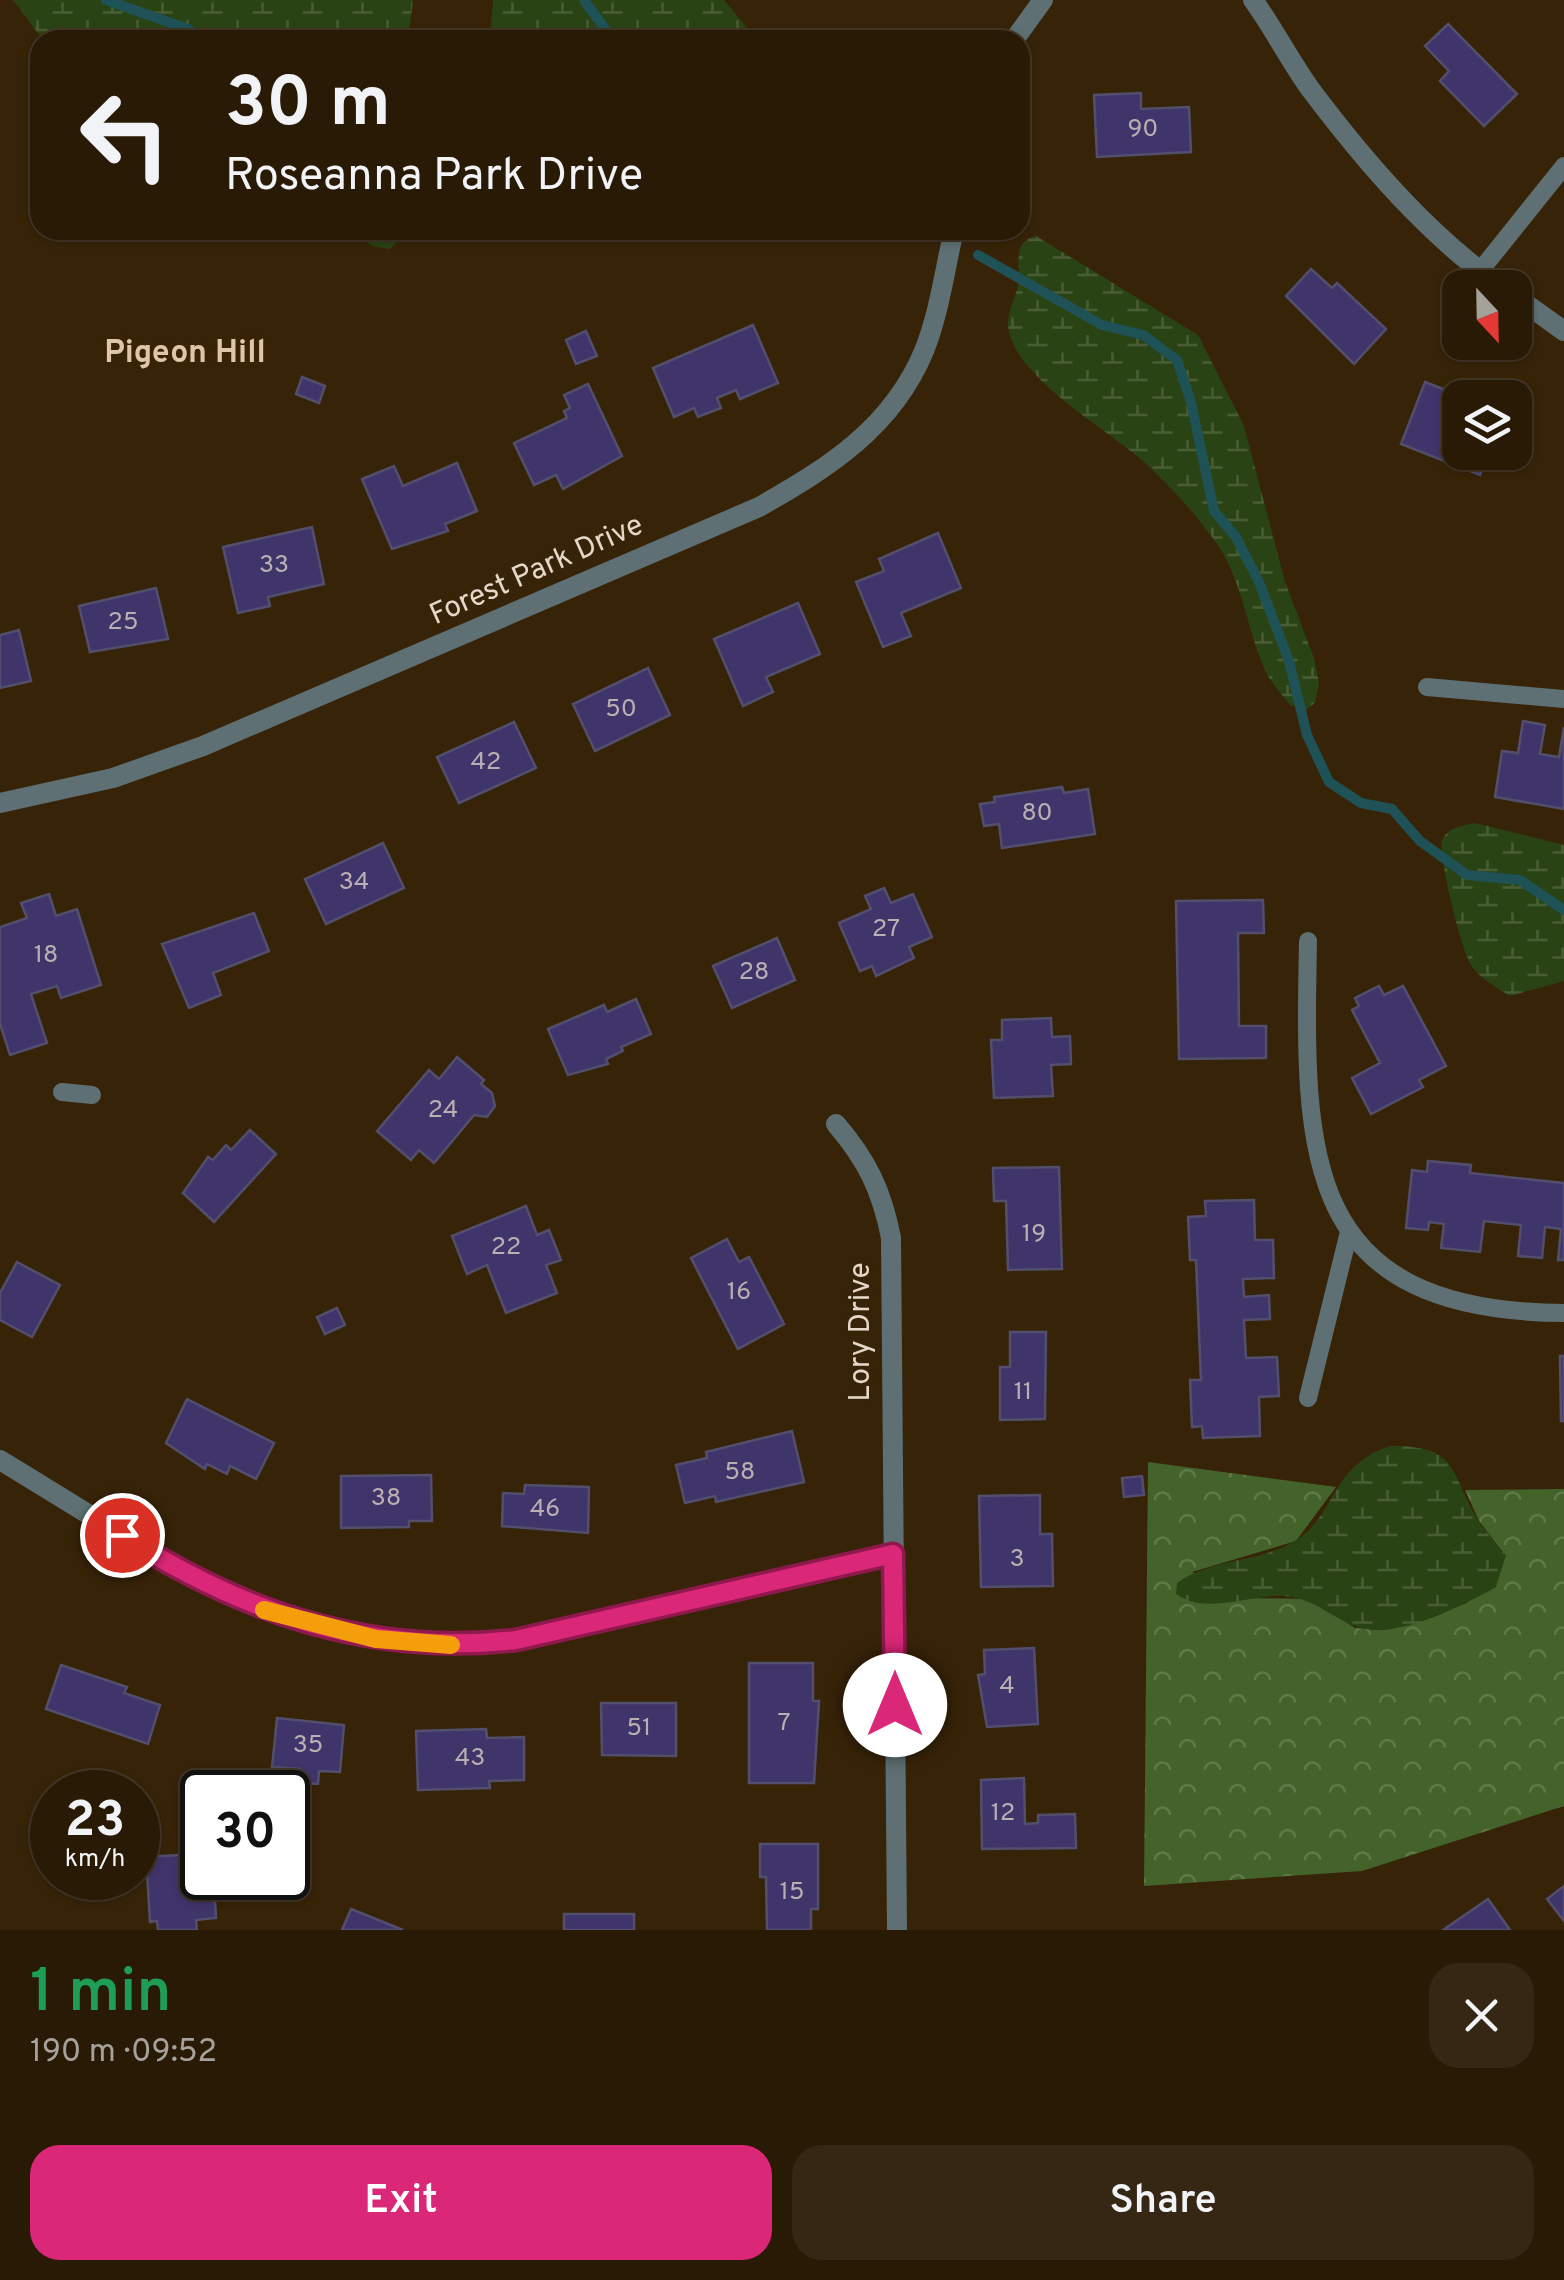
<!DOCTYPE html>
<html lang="en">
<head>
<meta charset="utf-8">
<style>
  body { margin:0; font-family:Overpass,sans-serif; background:#352714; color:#f1f3f6; height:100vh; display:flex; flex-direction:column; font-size:38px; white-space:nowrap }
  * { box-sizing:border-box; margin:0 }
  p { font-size:32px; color:#a5a19b }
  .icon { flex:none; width:55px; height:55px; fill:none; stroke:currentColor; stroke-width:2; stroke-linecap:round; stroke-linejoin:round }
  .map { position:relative; height:1930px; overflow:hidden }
  .side { display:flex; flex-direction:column; background:#291a06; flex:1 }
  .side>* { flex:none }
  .guide { position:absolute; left:30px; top:30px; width:1000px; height:210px; border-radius:30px; box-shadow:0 2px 8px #0004,0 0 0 2px #453828; background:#291a06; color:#f1f3f6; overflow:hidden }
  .needle { width:65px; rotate:158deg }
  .controls { position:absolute; left:1442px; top:270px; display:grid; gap:20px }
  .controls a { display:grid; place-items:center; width:90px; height:90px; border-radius:20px; background:#291a06; box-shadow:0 2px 8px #0004,0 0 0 2px #453828; font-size:50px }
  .speed { position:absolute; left:30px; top:1770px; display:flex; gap:20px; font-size:50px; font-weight:700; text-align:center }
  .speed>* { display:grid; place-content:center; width:130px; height:130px; border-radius:50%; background:#291a06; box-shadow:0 2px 8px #0004,0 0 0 2px #453828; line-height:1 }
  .speed small { font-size:25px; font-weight:400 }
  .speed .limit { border:5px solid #111; border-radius:15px; background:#fff; color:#111 }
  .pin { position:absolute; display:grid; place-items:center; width:85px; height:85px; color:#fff; margin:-42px; border:5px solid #fff; border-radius:50%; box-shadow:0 2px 10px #0007 }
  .me { position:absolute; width:110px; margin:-55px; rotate:0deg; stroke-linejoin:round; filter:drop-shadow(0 0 8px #0008) }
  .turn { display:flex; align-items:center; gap:35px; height:210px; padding:0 30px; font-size:45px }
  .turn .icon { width:130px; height:130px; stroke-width:2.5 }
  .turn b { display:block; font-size:70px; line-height:85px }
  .round { display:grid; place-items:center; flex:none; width:105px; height:105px; border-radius:30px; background:#352714 }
  .headline { display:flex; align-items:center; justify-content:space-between; height:170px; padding:0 30px }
  h1 { font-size:60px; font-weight:600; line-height:75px; color:#1e9e55 }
  .cta { display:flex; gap:20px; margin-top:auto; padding:20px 30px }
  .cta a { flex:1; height:115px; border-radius:30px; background:#db2777; color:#fff; font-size:40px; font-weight:600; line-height:115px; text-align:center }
  .cta a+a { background:#352714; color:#f1f3f6 }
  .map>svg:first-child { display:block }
</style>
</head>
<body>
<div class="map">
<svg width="1564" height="1930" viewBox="0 0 1564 1930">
  <defs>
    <pattern id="forest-crowns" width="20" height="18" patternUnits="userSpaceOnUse" patternTransform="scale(2.5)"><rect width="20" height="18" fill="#44632b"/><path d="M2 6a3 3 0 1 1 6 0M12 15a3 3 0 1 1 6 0" fill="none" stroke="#5f7948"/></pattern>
    <pattern id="wetland-marsh" width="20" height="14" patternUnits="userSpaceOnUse" patternTransform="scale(2.5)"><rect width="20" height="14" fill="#2a4314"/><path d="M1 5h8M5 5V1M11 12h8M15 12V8" fill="none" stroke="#495d35"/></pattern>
  </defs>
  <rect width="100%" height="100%" fill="#372308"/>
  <!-- forest -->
  <polygon fill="url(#forest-crowns)" points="1148,1462 1336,1487 1296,1541 1192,1572 1246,1598 1311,1599 1355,1628 1384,1630 1467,1603 1505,1555 1479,1521 1465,1490 1564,1489 1564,1806 1362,1871 1144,1886"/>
  <!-- wetland -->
  <g fill="url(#wetland-marsh)">
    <polygon points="13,0 413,0 408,40 43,40"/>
    <polygon points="493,0 724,0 757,40 490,40"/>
    <polygon points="345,230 408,230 390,249 373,246"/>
    <path d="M1036,236L1198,335L1244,426L1285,582L1314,658L1319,683L1315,703L1307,709L1290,705C1282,694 1269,681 1264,668C1247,628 1243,584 1219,547C1198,516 1171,487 1143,461C1109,430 1009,375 1008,323C1008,309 1018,294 1019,279C1019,261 1014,241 1036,236Z"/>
    <path d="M1475,823L1564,845V981L1510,996C1498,988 1482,980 1473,968C1462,955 1438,855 1442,841C1447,827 1463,826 1475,823Z"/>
    <path d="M1390,1446C1457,1446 1449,1468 1476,1517C1484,1531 1496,1543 1506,1555L1496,1587C1464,1605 1418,1628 1381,1630C1340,1632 1323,1597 1281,1596C1249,1595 1204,1615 1176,1594L1177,1583C1212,1558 1257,1563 1293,1542C1336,1518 1329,1466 1390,1446Z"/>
  </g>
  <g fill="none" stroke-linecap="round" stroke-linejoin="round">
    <!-- stream -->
    <g stroke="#1e5256" stroke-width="10">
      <polyline points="106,0 188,29 202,40"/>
      <polyline points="584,0 613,40"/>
      <polyline points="978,255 1102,325 1143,335 1177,360 1191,402 1214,511 1236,537 1259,582 1289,661 1307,735 1329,782 1361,803 1392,809 1420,841 1467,875 1520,880 1564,910"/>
    </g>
  </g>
  <!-- building -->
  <g fill="#3f356b" stroke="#524f6d" stroke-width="2.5">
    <polygon points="1448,24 1517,94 1484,126 1440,81 1449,71 1425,46"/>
    <polygon points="1141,93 1141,109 1189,107 1191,152 1097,157 1094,95"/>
    <polygon points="1311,269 1332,288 1337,283 1386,329 1354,364 1286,296"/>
    <polygon points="753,325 778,383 740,399 736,390 717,398 721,408 698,417 694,408 674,417 653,368"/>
    <polygon points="586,331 597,356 576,364 566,340"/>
    <polygon points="302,377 325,386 319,403 296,394"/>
    <polygon points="1425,382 1466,398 1460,398 1460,452 1489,452 1480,475 1401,444"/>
    <polygon points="588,384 622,456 563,489 556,475 534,485 514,443 567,418 564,411 570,408 564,395"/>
    <polygon points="457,463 477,511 445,524 448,531 392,549 362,479 394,466 403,486"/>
    <polygon points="312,527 324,584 268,597 270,606 238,613 223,547"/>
    <polygon points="938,533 961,588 901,613 911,636 883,647 856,582 884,571 879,559"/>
    <polygon points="156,588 168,639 90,652 79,606"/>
    <polygon points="798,603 820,654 766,677 773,692 743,706 714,639"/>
    <polygon points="19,630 31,681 0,688 0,635"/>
    <polygon points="648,668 670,715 595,751 573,704"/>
    <polygon points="1523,721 1545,725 1540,754 1559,757 1564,727 1564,809 1495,797 1502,751 1518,753"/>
    <polygon points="514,722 536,768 459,803 437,757"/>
    <polygon points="1062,787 1064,793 1088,789 1095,834 1002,848 999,824 984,826 980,804 995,802 994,797"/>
    <polygon points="383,843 404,888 326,924 305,879"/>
    <polygon points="884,888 891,903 913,894 932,937 909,947 914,958 876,976 872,966 860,971 839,923 871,909 865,896"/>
    <polygon points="49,894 56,916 77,909 101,985 61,998 57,986 31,994 47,1043 10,1055 0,1024 0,927 27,918 21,903"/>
    <polygon points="1263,900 1264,933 1238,933 1239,1026 1266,1026 1266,1058 1179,1059 1176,901"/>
    <polygon points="254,913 269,951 213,973 221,995 189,1008 162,944"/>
    <polygon points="777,938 795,980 732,1008 713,966"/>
    <polygon points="1379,986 1384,995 1403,986 1446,1066 1419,1080 1423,1087 1371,1114 1352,1078 1380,1063 1352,1010 1359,1006 1355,998"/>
    <polygon points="636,999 651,1034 621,1047 623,1051 606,1059 608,1064 568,1075 548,1029 604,1005 607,1012"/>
    <polygon points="1051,1018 1052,1037 1070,1036 1071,1064 1051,1065 1053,1096 994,1098 991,1040 1002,1040 1002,1020"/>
    <polygon points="457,1057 484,1080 481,1084 492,1093 495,1106 487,1117 474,1115 434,1163 419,1150 411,1160 377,1131 429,1070 439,1079"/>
    <polygon points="250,1130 276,1154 214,1222 183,1193 208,1157 213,1160 226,1145 231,1150"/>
    <polygon points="1428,1161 1471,1165 1470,1173 1564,1183 1564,1260 1558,1260 1561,1229 1545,1227 1542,1258 1518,1256 1521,1225 1484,1221 1480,1252 1441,1248 1444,1224 1429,1222 1428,1230 1406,1228 1412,1170 1427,1172"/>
    <polygon points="1059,1167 1062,1269 1008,1270 1006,1201 994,1201 993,1168"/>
    <polygon points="1254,1200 1255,1240 1273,1240 1274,1278 1243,1279 1244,1297 1269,1295 1270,1319 1244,1320 1246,1358 1277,1357 1279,1396 1259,1397 1260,1436 1203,1438 1202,1426 1192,1427 1190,1380 1201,1380 1196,1260 1190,1260 1188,1217 1206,1216 1205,1201"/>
    <polygon points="526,1206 537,1235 549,1230 561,1260 546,1265 557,1293 506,1313 487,1265 467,1274 452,1236"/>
    <polygon points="727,1239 739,1262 749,1257 784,1324 738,1349 691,1258"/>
    <polygon points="17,1262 60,1285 32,1337 0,1320 0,1293"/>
    <polygon points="337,1308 345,1325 325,1334 317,1317"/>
    <polygon points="1010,1332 1046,1332 1045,1419 1000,1420 1000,1367 1010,1367"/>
    <polygon points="1560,1356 1564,1356 1564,1421 1561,1421"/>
    <polygon points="187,1399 274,1443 256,1479 230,1466 227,1474 207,1464 205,1469 166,1443"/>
    <polygon points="792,1431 804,1482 716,1502 715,1496 685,1503 676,1465 707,1458 706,1452"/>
    <polygon points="431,1475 432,1521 409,1521 409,1527 341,1528 341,1476"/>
    <polygon points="1142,1476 1144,1495 1124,1497 1122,1478"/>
    <polygon points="525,1485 589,1487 588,1533 502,1526 503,1493 524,1494"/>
    <polygon points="1040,1495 1040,1534 1052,1534 1053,1586 981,1587 979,1496"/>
    <polygon points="1034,1648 1038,1724 987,1727 978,1675 985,1674 984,1650"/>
    <polygon points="749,1663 813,1663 813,1701 819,1701 814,1783 749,1783"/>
    <polygon points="61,1665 127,1687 124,1693 160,1705 148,1744 46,1709"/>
    <polygon points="601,1703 676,1703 676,1756 602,1755"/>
    <polygon points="277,1718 344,1725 340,1772 319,1771 318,1784 298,1783 300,1769 272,1767"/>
    <polygon points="486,1729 487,1738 524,1737 524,1780 489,1781 490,1788 418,1790 416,1731"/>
    <polygon points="1024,1778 1025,1824 1038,1823 1038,1815 1075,1814 1076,1848 982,1849 981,1780"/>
    <polygon points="760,1844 818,1844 818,1909 811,1909 811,1930 767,1930 766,1877 760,1877"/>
    <polygon points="195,1854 197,1883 214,1882 216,1918 196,1920 197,1930 158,1930 157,1921 150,1922 146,1857"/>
    <polygon points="1564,1886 1564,1921 1547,1899"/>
    <polygon points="1488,1899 1510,1930 1443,1930"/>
    <polygon points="351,1909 403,1930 342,1930"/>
    <rect x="564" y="1914" width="70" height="16"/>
  </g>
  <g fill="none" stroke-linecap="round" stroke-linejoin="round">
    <!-- service -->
    <g stroke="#5e7073" stroke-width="18">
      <polyline points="1480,271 1564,166"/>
      <polyline points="1427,687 1564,699"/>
      <path d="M1308,941C1304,1153 1299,1311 1564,1313"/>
      <polyline points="62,1092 92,1095"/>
      <polyline points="1308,1398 1349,1232"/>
    </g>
    <!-- minor -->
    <g stroke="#5e7073" stroke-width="20">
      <path d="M1253,0C1274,29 1290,61 1311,90C1366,163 1428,235 1503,288"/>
      <polyline points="1014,40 1043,0"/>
      <polyline points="1515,296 1564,331"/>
      <path d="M0,803L113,778L203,746L759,507C828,468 892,428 924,351C939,314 945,269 954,230"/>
      <path d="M836,1124C867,1160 882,1191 891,1238L897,1930"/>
      <path d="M0,1460C173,1564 301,1665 516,1640L893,1554"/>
    </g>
  </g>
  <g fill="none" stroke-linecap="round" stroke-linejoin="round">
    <!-- route casing -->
    <g stroke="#8e194d" stroke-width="25">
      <path id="route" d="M122,1535C243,1613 370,1656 516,1640L893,1554L895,1705"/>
    </g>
    <!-- route -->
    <use href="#route" stroke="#db2777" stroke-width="18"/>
    <!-- slow -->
    <polyline stroke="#f59e0b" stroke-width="18" points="264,1610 376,1639 451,1645"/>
  </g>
  <g text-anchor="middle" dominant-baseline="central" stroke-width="10" stroke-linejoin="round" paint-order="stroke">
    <!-- number labels -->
    <g font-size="25" fill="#bcafb2">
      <text x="1143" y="130">90</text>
      <text x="274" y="566">33</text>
      <text x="123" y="623">25</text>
      <text x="621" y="710">50</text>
      <text x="486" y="763">42</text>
      <text x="1037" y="814">80</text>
      <text x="354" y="883">34</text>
      <text x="886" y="930">27</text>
      <text x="46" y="956">18</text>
      <text x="754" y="973">28</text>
      <text x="443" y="1111">24</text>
      <text x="1034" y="1235">19</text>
      <text x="506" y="1248">22</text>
      <text x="739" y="1293">16</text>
      <text x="1023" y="1393">11</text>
      <text x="740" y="1473">58</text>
      <text x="386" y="1499">38</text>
      <text x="545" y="1510">46</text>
      <text x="1017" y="1560">3</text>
      <text x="1007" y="1687">4</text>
      <text x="784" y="1724">7</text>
      <text x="639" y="1729">51</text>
      <text x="308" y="1746">35</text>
      <text x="470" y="1759">43</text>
      <text x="1003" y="1814">12</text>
      <text x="792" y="1893">15</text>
    </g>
    <!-- street labels -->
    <g font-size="30" fill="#e5d8c9" stroke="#372308">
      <text transform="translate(537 571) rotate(-24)">Forest Park Drive</text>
      <text transform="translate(861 1332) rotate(-90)">Lory Drive</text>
    </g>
    <!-- neighbourhood labels -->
    <g font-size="32" font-weight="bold" fill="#dfc6a8" stroke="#372308">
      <text x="185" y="354">Pigeon Hill</text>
    </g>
  </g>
</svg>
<div class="controls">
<a><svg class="needle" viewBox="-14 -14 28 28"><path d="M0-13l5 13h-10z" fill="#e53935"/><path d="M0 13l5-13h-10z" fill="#a5a19b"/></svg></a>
<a><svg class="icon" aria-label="layers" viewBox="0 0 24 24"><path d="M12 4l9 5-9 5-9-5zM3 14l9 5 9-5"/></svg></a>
</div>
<div class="speed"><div>23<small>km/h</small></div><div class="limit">30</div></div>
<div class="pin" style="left:122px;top:1535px;background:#d93025"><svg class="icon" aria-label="arrive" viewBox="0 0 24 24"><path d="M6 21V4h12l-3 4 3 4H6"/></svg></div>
<svg class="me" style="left:895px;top:1705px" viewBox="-20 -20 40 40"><circle r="19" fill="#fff"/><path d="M0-13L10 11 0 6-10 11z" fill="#db2777"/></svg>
<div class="guide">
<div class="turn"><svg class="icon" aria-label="left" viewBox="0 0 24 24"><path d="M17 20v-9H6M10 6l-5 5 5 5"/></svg><div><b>30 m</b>Roseanna Park Drive</div></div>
</div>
</div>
<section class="side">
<div class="headline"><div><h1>1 min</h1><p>190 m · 09:52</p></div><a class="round"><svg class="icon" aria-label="close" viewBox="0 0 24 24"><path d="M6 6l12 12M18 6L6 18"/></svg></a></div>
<div class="cta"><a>Exit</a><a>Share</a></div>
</section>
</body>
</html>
